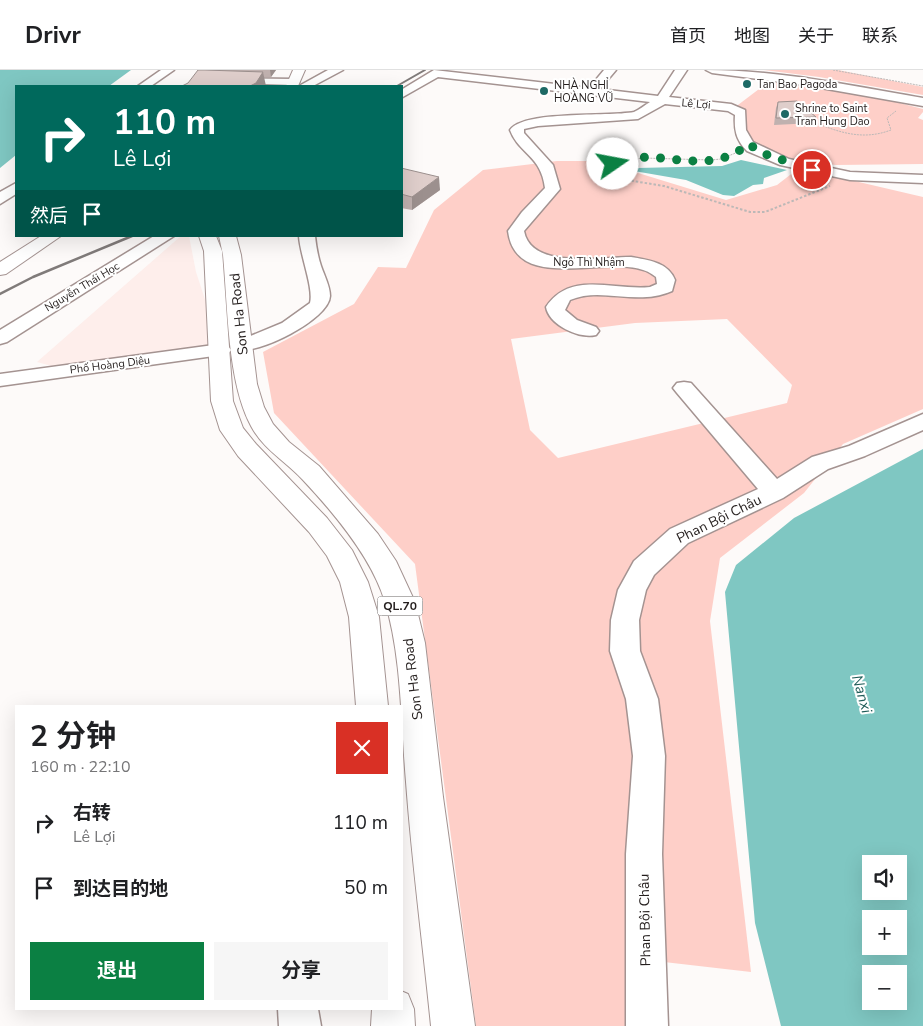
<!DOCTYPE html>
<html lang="zh">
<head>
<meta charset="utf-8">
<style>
  body { margin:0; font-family:"Nunito Sans","Noto Sans SC",sans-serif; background:#f6f6f6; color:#202124; height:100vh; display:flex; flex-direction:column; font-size:19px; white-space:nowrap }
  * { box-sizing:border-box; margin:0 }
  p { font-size:16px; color:#757577 }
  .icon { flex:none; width:28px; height:28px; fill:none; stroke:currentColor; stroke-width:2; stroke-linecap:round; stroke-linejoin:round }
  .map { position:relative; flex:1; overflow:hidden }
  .sheet { position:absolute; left:15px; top:635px; width:388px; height:305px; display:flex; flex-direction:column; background:#fff; border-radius:0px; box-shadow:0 5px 20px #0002 }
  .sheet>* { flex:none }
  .guide { position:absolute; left:15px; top:15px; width:388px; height:152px; border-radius:0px; box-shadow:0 5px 20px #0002; background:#00695c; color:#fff; overflow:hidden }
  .buttons { position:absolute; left:862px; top:785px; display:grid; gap:10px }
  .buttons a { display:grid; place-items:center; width:45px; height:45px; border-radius:0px; background:#fff; box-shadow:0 5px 20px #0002; font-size:25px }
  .pin { position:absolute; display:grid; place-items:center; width:42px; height:42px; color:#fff; margin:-21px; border:2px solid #fff; border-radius:50%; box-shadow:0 1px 5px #0007 }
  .me { position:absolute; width:55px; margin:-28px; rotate:78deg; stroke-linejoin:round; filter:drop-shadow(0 0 4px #0008) }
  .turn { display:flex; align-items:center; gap:18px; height:105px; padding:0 15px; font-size:22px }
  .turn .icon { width:65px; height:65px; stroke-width:2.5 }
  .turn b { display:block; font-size:35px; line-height:42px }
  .then { display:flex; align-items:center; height:48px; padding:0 15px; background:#0003; gap:10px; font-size:19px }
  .round { display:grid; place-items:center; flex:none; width:52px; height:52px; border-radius:0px; background:#f6f6f6 }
  .head { display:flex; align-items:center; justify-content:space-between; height:85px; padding:0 15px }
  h1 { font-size:30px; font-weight:700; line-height:38px }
  .cta { display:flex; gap:10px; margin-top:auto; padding:10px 15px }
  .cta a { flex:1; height:58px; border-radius:0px; background:#0b8043; color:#fff; font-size:20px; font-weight:700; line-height:58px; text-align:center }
  .cta a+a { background:#f6f6f6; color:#202124 }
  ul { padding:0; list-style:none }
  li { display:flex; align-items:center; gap:15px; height:65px; padding:0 15px }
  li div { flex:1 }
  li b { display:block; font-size:19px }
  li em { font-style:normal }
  header { display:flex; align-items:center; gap:30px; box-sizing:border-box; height:70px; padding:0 25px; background:#fff; border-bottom:1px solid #e0e0e0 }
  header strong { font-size:24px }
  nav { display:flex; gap:28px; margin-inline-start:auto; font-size:18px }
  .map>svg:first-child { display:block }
</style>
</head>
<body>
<header>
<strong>Drivr</strong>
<nav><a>首页</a><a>地图</a><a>关于</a><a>联系</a></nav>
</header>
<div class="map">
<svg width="923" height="956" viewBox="0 0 923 956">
  <rect width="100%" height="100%" fill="#fdfaf9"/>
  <!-- built -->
  <polygon fill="#feeeeb" points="181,166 189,166 196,202 219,272 133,293 62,299 37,292"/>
  <!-- green -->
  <g fill="#fecfc8" fill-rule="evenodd">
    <polygon points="764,0 838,0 923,17 923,25 819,7"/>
    <polygon points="772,8 892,27 888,30 923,39 923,42 918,48 923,50 923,94 836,95 817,93 815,97 764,81 754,75 734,38 763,16 771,18"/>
    <path d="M557,91H599L726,130L777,115L799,98L923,127V339L843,374L804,423L720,488L710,551L751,902L664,892V956H476L415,494L274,343L263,282L354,234L378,197L406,198L434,140L483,100ZM727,249L792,315L787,333L558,388L530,360L511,269L635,253Z"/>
  </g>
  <!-- water -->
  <g fill="#7fc7c2" fill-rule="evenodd">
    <polygon points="0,0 131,0 109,16 16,16 16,85 0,98"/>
    <polygon points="741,90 787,100 764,108 763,114 753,115 734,126 723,125 686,110 634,101 638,98 722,96"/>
    <path d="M923,379V956H781L755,853L725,522L736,495L794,448ZM871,794H899V821H871ZM871,849H899V876H871ZM871,904H899V931H871Z"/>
  </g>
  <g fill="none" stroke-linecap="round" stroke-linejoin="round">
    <!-- minor casing -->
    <g stroke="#a49391" stroke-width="3">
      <g id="minor">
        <polygon points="161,0 174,0 151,16 138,16"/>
        <polygon points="328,0 343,0 313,16 299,16"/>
        <path d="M434,0L589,18L604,0H616L600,19L658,26L675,0H687L669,27L731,34L745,40L746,60L753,72L789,89L850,102L923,105V113L850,110L780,95L747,81C736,70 734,60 735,45L728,41L665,34L638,49L538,56L524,59V63L553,95L560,119L524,161C531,200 601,187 631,187C648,190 668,192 675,210L672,221C635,237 602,216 570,230L565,240L577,250L596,257L599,261L596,265C579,269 549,255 546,237C571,200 613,221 650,217L657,214L656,207C621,176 517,230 508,161L522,142L545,118C541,85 519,84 510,60C524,40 607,47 634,42C639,40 645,35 650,32L438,7L401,28V20Z"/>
        <path d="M706,0C779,0 852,16 923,28V36L804,15L712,3Z"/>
        <polygon points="228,8 293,9 299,12 293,15 224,13 222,11"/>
        <polygon points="16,113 16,124 0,134 0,122"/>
        <polygon points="154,166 174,166 7,272 0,274 0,260"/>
        <path d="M299,166H315C316,176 318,187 321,196C324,205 330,216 330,226C329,250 257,285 236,280L233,276L236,272L282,253L310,233C314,218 300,185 299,166Z"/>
        <polygon points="221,274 228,276 231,280 228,284 0,316 0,304"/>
        <polygon points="684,312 691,313 777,409 812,387 849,376 923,344 923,360 865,386 828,399 783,428 688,473 654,505 646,520 639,550 640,581 658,629 665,686 662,784 668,956 626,956 626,784 633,686 626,629 610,581 611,550 618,520 634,491 670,459 758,419 677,323 673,318 677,313"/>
        <polygon points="278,939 318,939 321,956 279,956"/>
      </g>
    </g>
    <!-- major casing -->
    <g stroke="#a49391" stroke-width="2">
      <polygon id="major" points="41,166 61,166 6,204 0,205 0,192"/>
    </g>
    <!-- highway casing -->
    <g stroke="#a49391" stroke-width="2">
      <g id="highway">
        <polygon points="293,0 305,0 298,16 286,16"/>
        <polygon points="199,166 216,166 222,181 233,331 243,358 256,374 327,448 352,480 368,512 379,547 388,636 356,636 349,547 340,512 327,486 309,462 238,386 220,360 211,331 204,181"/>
        <path d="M219,166H236L241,185L257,314L264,337L273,354L289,372L319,396L378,464L396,491L415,532L425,573L443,727L475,956H431C423,875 412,794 406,712C401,655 402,587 385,532C372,488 334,443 302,409C285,391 263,379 251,356C227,311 228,236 223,185Z"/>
        <polygon points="401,921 408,924 414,939 415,956 371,956 372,939 401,939"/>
      </g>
    </g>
    <!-- path-far1 -->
    <g stroke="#bcb8b7" stroke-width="1" stroke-dasharray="2 1" stroke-linecap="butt">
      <polyline points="833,0 923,16"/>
      <path d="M811,51C838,62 862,71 891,60L887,48L896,41"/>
      <polyline points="620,106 611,97 618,92 643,88 711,90 721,89 738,82"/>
    </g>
    <!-- path -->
    <polyline stroke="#bcb8b7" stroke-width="2" stroke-dasharray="2.5 2" stroke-linecap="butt" points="619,105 633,111 664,116 750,142 765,142 830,116"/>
    <!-- minor -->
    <use href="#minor" fill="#fff" fill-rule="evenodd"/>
    <!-- major -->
    <use href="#major" fill="#fff" fill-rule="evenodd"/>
    <!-- highway -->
    <use href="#highway" fill="#fff" fill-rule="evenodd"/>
    <!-- rail-far1 -->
    <polyline stroke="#807b7a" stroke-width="2" points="397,16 425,0"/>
    <!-- rail -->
    <polyline stroke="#807b7a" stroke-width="2.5" points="0,224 33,207 132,166"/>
  </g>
  <!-- wall -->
  <g fill="#c0b1af">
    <polygon points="204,0 276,0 271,7 188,13"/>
    <polygon points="778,32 816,47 814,53 774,55 776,38"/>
    <polygon points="401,98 440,120 412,140 401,138"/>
  </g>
  <!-- shaded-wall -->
  <g fill="#9c908e">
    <polygon points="270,0 276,0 271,7"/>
    <polygon points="263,2 266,16 250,16"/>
    <polygon points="439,107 440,120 412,140 412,127"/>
  </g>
  <!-- building -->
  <g fill="#dfcecb" stroke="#9c908e">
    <polygon points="198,0 205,0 263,2 256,13 250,16 182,16 188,13"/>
    <polygon points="797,31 816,47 776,48 778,32"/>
    <polygon points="401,98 439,107 412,127 401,124"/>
  </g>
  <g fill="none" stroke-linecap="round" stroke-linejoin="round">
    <!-- route -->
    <path stroke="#0b8043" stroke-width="9" stroke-dasharray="0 16.2" d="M613,94C653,73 706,111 748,74L765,84L812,100"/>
  </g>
  <!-- markers -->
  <g fill="#1d6965" stroke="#fff" stroke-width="2">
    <circle cx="747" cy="14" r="5"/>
    <circle cx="544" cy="21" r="5"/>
    <circle cx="785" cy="44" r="5"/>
  </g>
  <g text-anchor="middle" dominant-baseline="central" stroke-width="4" stroke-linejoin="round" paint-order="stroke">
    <!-- far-poi labels -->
    <g font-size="11" fill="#241e1d" stroke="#fff" text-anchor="start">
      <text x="757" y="14">Tan Bao Pagoda</text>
      <text x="554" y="15">NHÀ NGHỈ<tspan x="554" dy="13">HOÀNG VŨ</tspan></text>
      <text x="795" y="38">Shrine to Saint<tspan x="795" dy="13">Tran Hung Dao</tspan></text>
    </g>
    <!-- far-street labels -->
    <g font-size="11" fill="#241e1d" stroke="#fff">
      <text transform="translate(696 34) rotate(5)">Lê Lợi</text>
      <text x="589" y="192">Ngô Thì Nhậm</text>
      <text transform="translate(82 217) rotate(-31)">Nguyễn Thái Học</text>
      <text transform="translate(110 295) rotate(-7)">Phố Hoàng Diệu</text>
    </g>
    <!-- shield labels -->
    <rect fill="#fff" stroke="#666261" stroke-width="1" x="377.5" y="526.5" width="45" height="19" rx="4"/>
    <g font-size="12" font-weight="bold" fill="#241e1d">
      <text x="400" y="536">QL.70</text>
    </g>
    <!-- street labels -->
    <g font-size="14" fill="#241e1d" stroke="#fff">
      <text transform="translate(239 244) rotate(-96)">Son Ha Road</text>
      <text transform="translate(719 449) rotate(-26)">Phan Bội Châu</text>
      <text transform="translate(413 609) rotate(-97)">Son Ha Road</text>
      <text transform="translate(645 850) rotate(-91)">Phan Bội Châu</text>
    </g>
    <!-- water labels -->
    <g font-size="15" font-style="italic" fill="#1e5b57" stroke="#fff">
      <text transform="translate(862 624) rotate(74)">Nanxi</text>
    </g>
  </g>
</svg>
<div class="buttons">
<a><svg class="icon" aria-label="sound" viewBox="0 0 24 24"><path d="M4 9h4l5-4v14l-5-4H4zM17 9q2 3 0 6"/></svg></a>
<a>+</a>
<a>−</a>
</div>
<div class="pin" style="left:812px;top:100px;background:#d93025"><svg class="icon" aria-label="arrive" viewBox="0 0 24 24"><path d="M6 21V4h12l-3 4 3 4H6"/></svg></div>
<svg class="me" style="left:613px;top:94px" viewBox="-20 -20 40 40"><circle r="19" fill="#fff"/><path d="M0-13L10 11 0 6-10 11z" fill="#0b8043"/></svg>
<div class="guide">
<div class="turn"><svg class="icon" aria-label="right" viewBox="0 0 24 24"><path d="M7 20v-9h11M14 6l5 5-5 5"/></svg><div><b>110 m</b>Lê Lợi</div></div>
<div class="then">然后<svg class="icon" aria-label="arrive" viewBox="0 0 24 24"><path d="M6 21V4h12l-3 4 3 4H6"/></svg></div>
</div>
<section class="sheet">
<div class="head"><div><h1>2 分钟</h1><p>160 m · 22:10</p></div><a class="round" style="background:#d93025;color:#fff"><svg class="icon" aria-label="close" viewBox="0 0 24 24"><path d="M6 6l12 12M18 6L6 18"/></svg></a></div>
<ul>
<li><svg class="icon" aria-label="right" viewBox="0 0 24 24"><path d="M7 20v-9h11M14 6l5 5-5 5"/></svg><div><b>右转</b><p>Lê Lợi</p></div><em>110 m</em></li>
<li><svg class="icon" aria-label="arrive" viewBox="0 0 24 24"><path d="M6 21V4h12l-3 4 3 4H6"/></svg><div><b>到达目的地</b></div><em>50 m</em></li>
</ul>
<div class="cta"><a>退出</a><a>分享</a></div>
</section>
</div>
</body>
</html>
